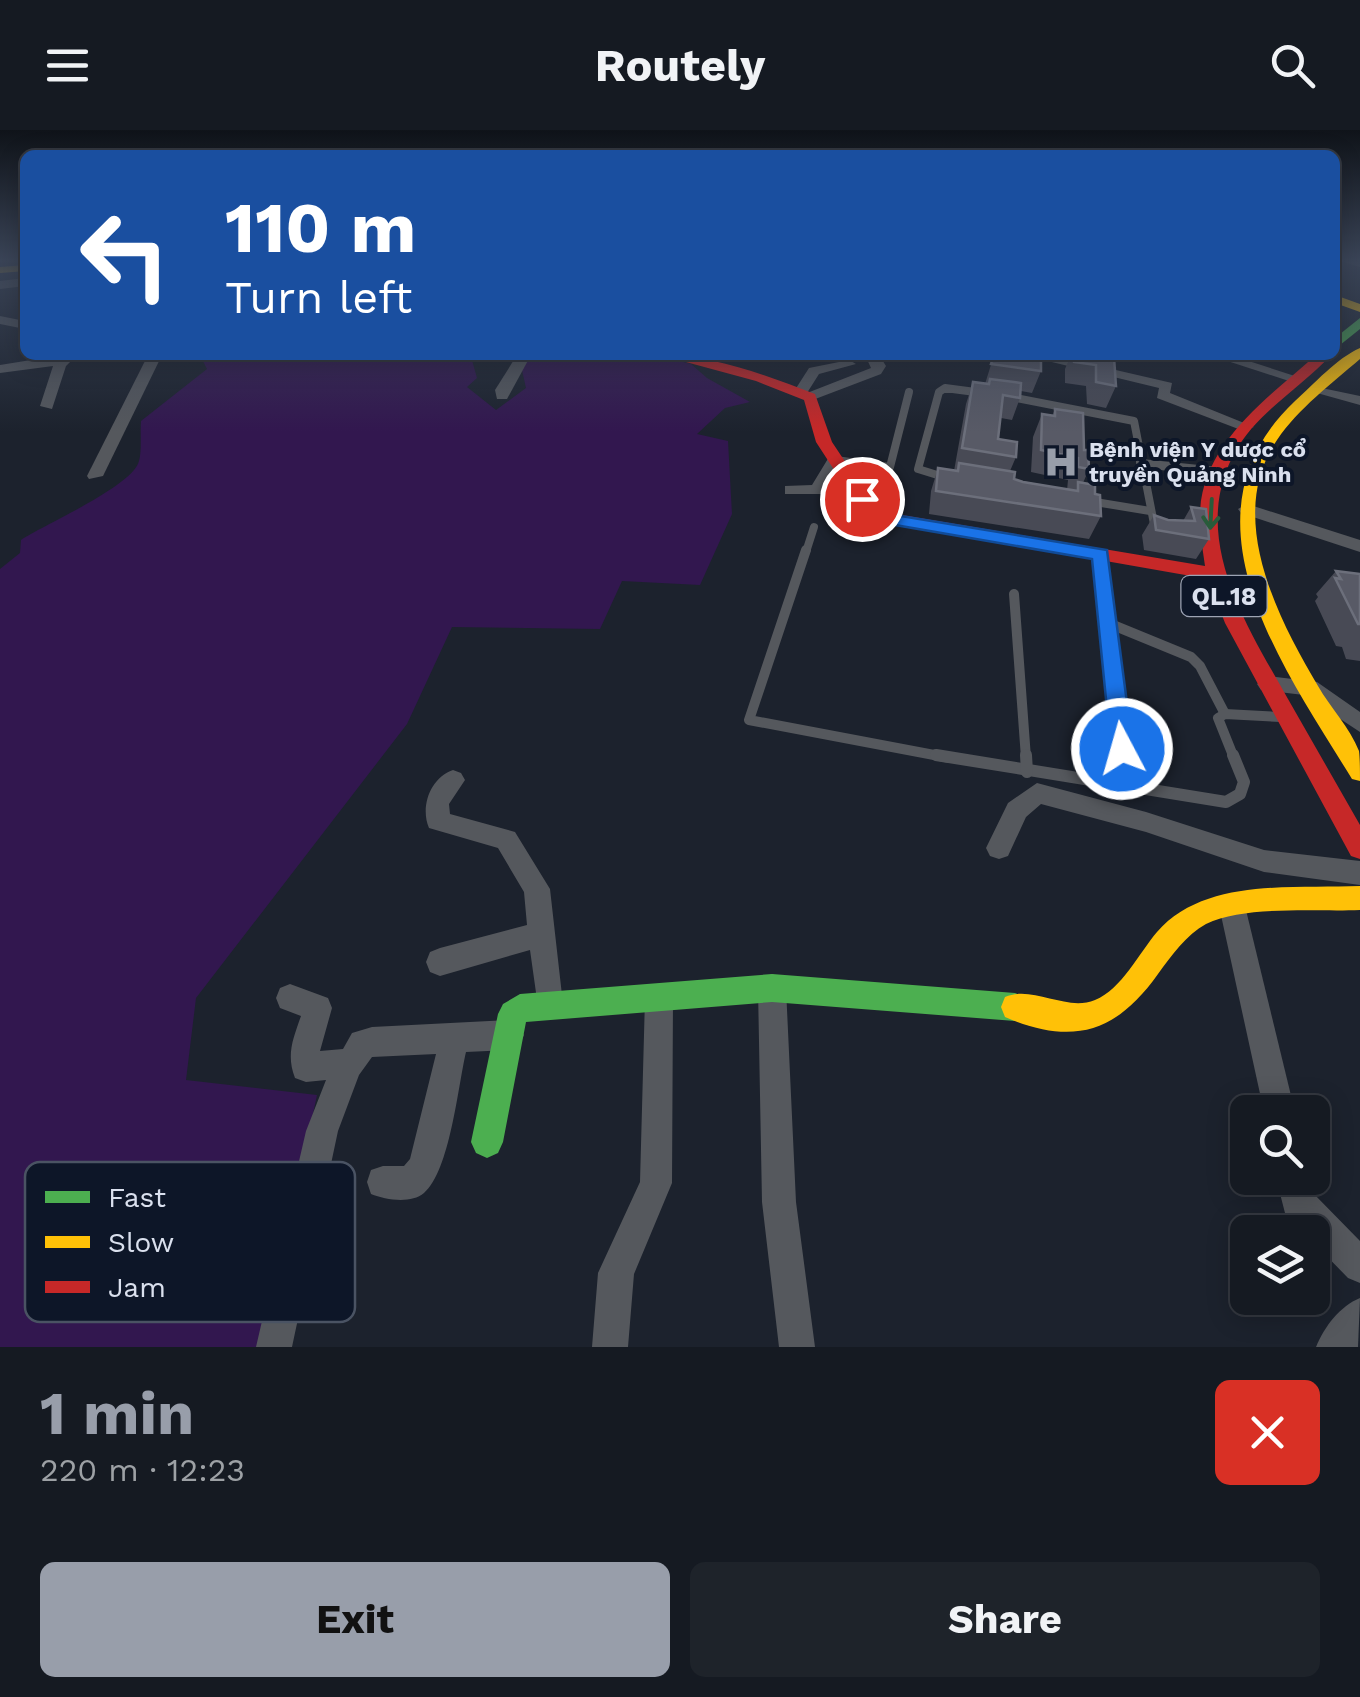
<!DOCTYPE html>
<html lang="en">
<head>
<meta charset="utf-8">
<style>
  body { margin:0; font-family:"Work Sans",sans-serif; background:#1e232a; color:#f1f3f6; height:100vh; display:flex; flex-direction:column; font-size:38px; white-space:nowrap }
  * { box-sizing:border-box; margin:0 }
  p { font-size:32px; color:#9da1a5 }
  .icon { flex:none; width:55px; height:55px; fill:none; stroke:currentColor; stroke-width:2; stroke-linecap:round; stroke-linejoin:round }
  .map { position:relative; height:1217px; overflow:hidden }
  .panel { display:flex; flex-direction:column; background:#151a22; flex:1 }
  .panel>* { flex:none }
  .guide { position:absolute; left:20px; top:20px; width:1320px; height:210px; border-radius:15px; box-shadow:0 5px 25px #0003,0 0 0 2px #343840; background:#1a4fa0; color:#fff; overflow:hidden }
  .buttons { position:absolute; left:1230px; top:965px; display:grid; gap:20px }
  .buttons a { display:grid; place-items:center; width:100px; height:100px; border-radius:15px; background:#151a22; box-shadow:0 5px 25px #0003,0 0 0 2px #343840; font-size:50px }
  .pin { position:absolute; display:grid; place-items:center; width:85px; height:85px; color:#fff; margin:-42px; border:5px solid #fff; border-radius:50%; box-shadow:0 2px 10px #0007 }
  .me { position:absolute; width:110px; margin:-55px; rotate:354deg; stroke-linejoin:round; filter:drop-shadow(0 0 8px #0008) }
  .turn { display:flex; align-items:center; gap:35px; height:210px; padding:0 40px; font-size:45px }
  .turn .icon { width:130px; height:130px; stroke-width:2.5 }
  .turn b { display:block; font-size:70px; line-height:85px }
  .round { display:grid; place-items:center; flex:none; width:105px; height:105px; border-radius:15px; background:#1e232a }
  .overview { display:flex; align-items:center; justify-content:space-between; height:170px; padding:0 40px }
  h1 { font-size:60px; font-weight:700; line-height:75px; color:#989eaa }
  .cta { display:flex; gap:20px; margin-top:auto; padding:20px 40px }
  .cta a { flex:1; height:115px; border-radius:15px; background:#989eaa; color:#111; font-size:40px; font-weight:700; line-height:115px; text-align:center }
  .cta a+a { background:#1e232a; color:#f1f3f6 }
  header { display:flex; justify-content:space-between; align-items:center; height:130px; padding:0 40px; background:#151a22; font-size:45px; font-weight:700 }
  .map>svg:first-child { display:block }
</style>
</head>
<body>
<header><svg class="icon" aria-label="menu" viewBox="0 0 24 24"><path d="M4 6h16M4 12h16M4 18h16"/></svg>Routely<svg class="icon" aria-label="search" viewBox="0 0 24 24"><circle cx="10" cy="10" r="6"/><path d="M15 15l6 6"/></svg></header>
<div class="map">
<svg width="1360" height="1217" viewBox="0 0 1360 1217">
  <rect width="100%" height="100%" fill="#1c222d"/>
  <!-- green -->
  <path fill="#32174f" d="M200,225H442L472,230L477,248L467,257L496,280L526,258L520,231L549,226L655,225L691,234L707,248L750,272L725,278L697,304L728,311L732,384L700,455L622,451L600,499L452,497L407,594L196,868L186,950L317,965L263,1217H0V439L20,423L21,410C45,394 133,356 139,331C142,320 140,304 141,291L207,239Z"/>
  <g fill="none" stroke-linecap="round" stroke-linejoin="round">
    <!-- lane-far3 -->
    <polyline stroke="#55585d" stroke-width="6" points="941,260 963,260"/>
    <!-- lane-far2 -->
    <g stroke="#55585d" stroke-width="8">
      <polyline points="1006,266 1134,291 1155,399"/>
      <polyline points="835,330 890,337 909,262"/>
      <polyline points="947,348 918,339 939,262 945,258 983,263"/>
      <polyline points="1089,371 1150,381"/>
      <polyline points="806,422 814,397"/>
    </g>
    <!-- lane-far1 -->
    <g stroke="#55585d" stroke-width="10">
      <polyline points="806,420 749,590 950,628"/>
      <polyline points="1100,424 1123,628"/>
      <polyline points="1014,464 1026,628"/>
      <polyline points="1108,493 1191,527 1200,536 1225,584"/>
      <polyline points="1234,628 1218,588 1225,584 1281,587"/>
    </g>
    <!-- lane -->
    <g stroke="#55585d" stroke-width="12">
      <polyline points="936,625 1226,672 1240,664 1244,652 1233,625"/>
      <polyline points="1026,625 1027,642"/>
      <polyline points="1122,625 1126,658"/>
    </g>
    <!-- street -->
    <g fill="#55585d" fill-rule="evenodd">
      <polygon points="1345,131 1360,131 1360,137 1346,133"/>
      <polygon points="25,148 25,156 0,159 0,151"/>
      <polygon points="0,186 25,191 25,199 0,194"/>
      <polygon points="62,225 77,225 66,236 52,279 40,276 53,236 0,243 0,235"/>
      <polygon points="148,225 162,225 103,346 89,349 87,346"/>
      <polygon points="517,225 531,225 507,269 497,269 495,260"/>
      <polygon points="865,225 879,225 886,236 881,244 810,271 793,263 809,238 849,230 856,234 819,244 807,263 871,238"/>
      <polygon points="979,225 1051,225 1172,253 1170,263 1254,297 1241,300 1157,268 1159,258 1027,226 1000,234"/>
      <polygon points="1209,225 1230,225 1304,249 1292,252"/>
      <polygon points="1317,257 1360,266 1360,275 1317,263"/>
      <polygon points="835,325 843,330 823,364 785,364 785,356 812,355 829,327"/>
      <polygon points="1142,329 1218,337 1226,342 1218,347 1136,337 1136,331"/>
      <polygon points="1247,374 1360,410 1360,422 1241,383 1238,379"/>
      <polygon points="1268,546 1317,552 1360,582 1360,602 1304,565 1261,560 1257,554"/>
      <path d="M453,640L461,643L465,650L449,674L450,684L515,702L550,759L563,874L559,884L549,888L539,884L530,820L440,846L430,842L426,832L430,822L440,818L527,795L524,762L498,718L429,698C420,677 430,648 453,640Z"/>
      <polygon points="1037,653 1146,682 1264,720 1360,731 1360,755 1264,742 1146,702 1041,674 1026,687 1008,726 999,729 990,726 986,718 1008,673"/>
      <polygon points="1232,764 1241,767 1245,776 1295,982 1264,982 1219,776 1223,767"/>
      <polygon points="772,844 782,848 786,858 796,1072 815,1217 779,1217 762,1072 758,858 762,848"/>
      <path d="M290,854L328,868L332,878L320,921L343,919L352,903L372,897L509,890L519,895L524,905L519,915L509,920L466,922C458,956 450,1041 424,1063C411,1074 386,1070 371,1064L367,1052L371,1040L383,1036H404L410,1029L436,924L372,927L359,945L338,1001L292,1217H256L306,1001L326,950L306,952L295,948C286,925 293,909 301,886L280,878L276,868L280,858Z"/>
      <polygon points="659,854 669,858 673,868 672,1053 634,1144 628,1217 592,1217 598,1143 640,1052 645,868 649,858"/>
      <polygon points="1276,1048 1308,1048 1312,1062 1360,1111 1360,1153 1348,1148 1312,1111 1312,1102 1304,1102 1285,1083"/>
      <path d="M1360,1168L1358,1217H1316C1324,1197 1340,1176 1360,1168Z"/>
    </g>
    <!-- fast -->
    <g fill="#4caf50" fill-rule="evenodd">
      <polygon points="1360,188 1360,199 1335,219 1335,208"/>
      <polygon points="772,844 1015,863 1025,867 1029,877 1025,887 1015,891 772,872 526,892 503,1012 498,1023 487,1028 476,1023 471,1012 498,884 503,874 520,864"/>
    </g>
    <!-- slow -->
    <g fill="#ffc107" fill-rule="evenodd">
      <polygon points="25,135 25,141 0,143 0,137"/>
      <polygon points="1335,165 1360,174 1360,182 1335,173"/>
      <path d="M1360,218V229C1331,254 1299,278 1277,310C1225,386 1277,487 1318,556C1330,577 1350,598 1359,621C1360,629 1360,642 1360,651L1352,649C1283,537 1173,386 1295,271C1314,254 1337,228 1360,218Z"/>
      <path d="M1360,756V780C1316,782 1246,775 1206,794C1186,805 1172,825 1158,844C1116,903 1073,916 1005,887L1001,877L1005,867C1033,855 1066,882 1095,870C1122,859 1139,823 1157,802C1205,747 1294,759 1360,756Z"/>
    </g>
    <!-- jam -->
    <path fill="#c62828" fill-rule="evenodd" d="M660,225C713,225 766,245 815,264L832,312L878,381L1205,436C1203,421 1200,405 1200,390C1198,316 1267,269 1316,225H1331C1301,258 1257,282 1235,322C1188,407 1247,496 1288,569C1312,611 1336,653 1360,695V729L1351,726L1225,493L1208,449L866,389L816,312L804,270L756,251Z"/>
  </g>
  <!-- wall -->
  <g fill="#484a55">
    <polygon points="994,225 1041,241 1032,263 1021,261 1020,268 1012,290 1001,288 998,309 1016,327 1010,341 1014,349 1067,360 1068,350 1031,342 1033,307 1042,284 1052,286 1055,279 1084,320 1089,339 1083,353 1095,364 1101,386 1089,409 929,384 931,361 938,338 954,341 966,274 973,252 985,254"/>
    <polygon points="1071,225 1104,225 1116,256 1106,278 1087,274 1086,256 1065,253 1065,239"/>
    <polygon points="1191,377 1209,409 1196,429 1144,420 1142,405 1154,385 1168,390 1183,391"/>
    <polygon points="1336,441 1360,444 1360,531 1346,529 1342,517 1336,516 1315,471 1318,467 1316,464"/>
  </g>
  <!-- building -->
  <g fill="#585a66" stroke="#6c6f7b" stroke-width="2.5">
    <polygon points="994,225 1041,225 1041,241 991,234"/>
    <polygon points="1074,225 1104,225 1114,227 1116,256 1096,252 1096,235 1074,232"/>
    <polygon points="990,249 1021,253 1020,268 1003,265 998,309 1017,312 1016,327 962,318 973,252 989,254"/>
    <polygon points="1055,279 1083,283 1084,320 1088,320 1089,339 1078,337 1078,328 1041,320 1042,284 1055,286"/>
    <polygon points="959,333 1015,342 1014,349 1023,352 1078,361 1078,352 1095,355 1095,364 1100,365 1101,386 936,361 938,338 958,341"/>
    <polygon points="1191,377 1206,379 1209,409 1156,400 1154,385 1168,390 1195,391"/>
    <polygon points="1336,441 1360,444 1360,494 1358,494 1335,448 1341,449"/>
  </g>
  <!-- one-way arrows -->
  <defs><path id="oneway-shaft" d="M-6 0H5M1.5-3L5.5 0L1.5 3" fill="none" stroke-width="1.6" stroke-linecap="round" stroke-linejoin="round" transform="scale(2.5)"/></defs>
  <use stroke="#295b3a" href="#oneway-shaft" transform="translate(1211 384) rotate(93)"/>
  <!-- sky -->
  <linearGradient id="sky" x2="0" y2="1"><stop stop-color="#0f1319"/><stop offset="0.43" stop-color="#3a4457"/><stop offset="1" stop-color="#3a4457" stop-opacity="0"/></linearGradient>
  <rect width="1360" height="302" fill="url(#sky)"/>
  <!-- route -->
  <polygon fill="#1a73e8" stroke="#114b97" stroke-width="2.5" points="862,364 883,383 1107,420 1133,619 1130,625 1122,628 1111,619 1092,429 872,391 862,385 853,369"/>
  <!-- icons -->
  <defs>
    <g id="hospital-bare" transform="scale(2.7)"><path d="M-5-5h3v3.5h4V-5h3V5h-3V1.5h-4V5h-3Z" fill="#989eaa" stroke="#0d1628" stroke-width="2.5" paint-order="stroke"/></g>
  </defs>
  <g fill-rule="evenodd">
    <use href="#hospital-bare" x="1061" y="332"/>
  </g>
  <g text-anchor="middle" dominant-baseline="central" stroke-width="8" stroke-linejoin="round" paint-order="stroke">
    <!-- far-poi labels -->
    <g font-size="22" font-weight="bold" fill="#dae0ee" stroke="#0d1628" text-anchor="start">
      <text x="1089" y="319">Bệnh viện Y dược cổ<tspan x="1089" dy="25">truyền Quảng Ninh</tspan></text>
    </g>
    <!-- shield labels -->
    <rect fill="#0d1628" stroke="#9ca3b3" stroke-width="2.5" x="1181.5" y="446" width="85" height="40" rx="8"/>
    <g font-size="25" font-weight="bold" fill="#dae0ee">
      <text x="1224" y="466">QL.18</text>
    </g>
  </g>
  <!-- legend -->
  <rect x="25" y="1032" width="330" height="160" rx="15" fill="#0d1628" stroke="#4a5363" stroke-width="2.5"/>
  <rect x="45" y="1061" width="45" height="12" fill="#4caf50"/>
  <rect x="45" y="1106" width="45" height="12" fill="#ffc107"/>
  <rect x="45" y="1151" width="45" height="12" fill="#c62828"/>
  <g font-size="28" fill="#dae0ee">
    <text x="108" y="1077">Fast</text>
    <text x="108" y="1122">Slow</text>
    <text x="108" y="1167">Jam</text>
  </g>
</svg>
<div class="buttons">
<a><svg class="icon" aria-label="search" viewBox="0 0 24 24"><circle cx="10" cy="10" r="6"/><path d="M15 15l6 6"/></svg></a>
<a><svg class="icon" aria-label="layers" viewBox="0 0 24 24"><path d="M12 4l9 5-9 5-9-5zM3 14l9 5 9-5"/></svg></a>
</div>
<div class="pin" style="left:862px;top:369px;background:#d93025"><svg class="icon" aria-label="arrive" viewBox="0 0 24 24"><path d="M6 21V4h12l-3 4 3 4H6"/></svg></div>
<svg class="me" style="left:1122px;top:619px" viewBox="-20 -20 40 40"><circle r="17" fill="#1a73e8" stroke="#fff" stroke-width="3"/><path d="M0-11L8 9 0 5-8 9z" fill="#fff"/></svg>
<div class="guide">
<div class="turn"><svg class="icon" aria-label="left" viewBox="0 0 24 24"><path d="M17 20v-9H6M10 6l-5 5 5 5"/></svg><div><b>110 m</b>Turn left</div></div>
</div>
</div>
<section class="panel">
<div class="overview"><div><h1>1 min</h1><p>220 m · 12:23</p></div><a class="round" style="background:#d93025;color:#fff"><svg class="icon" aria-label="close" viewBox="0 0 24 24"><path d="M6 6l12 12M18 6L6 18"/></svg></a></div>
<div class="cta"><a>Exit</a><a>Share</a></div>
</section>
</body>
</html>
